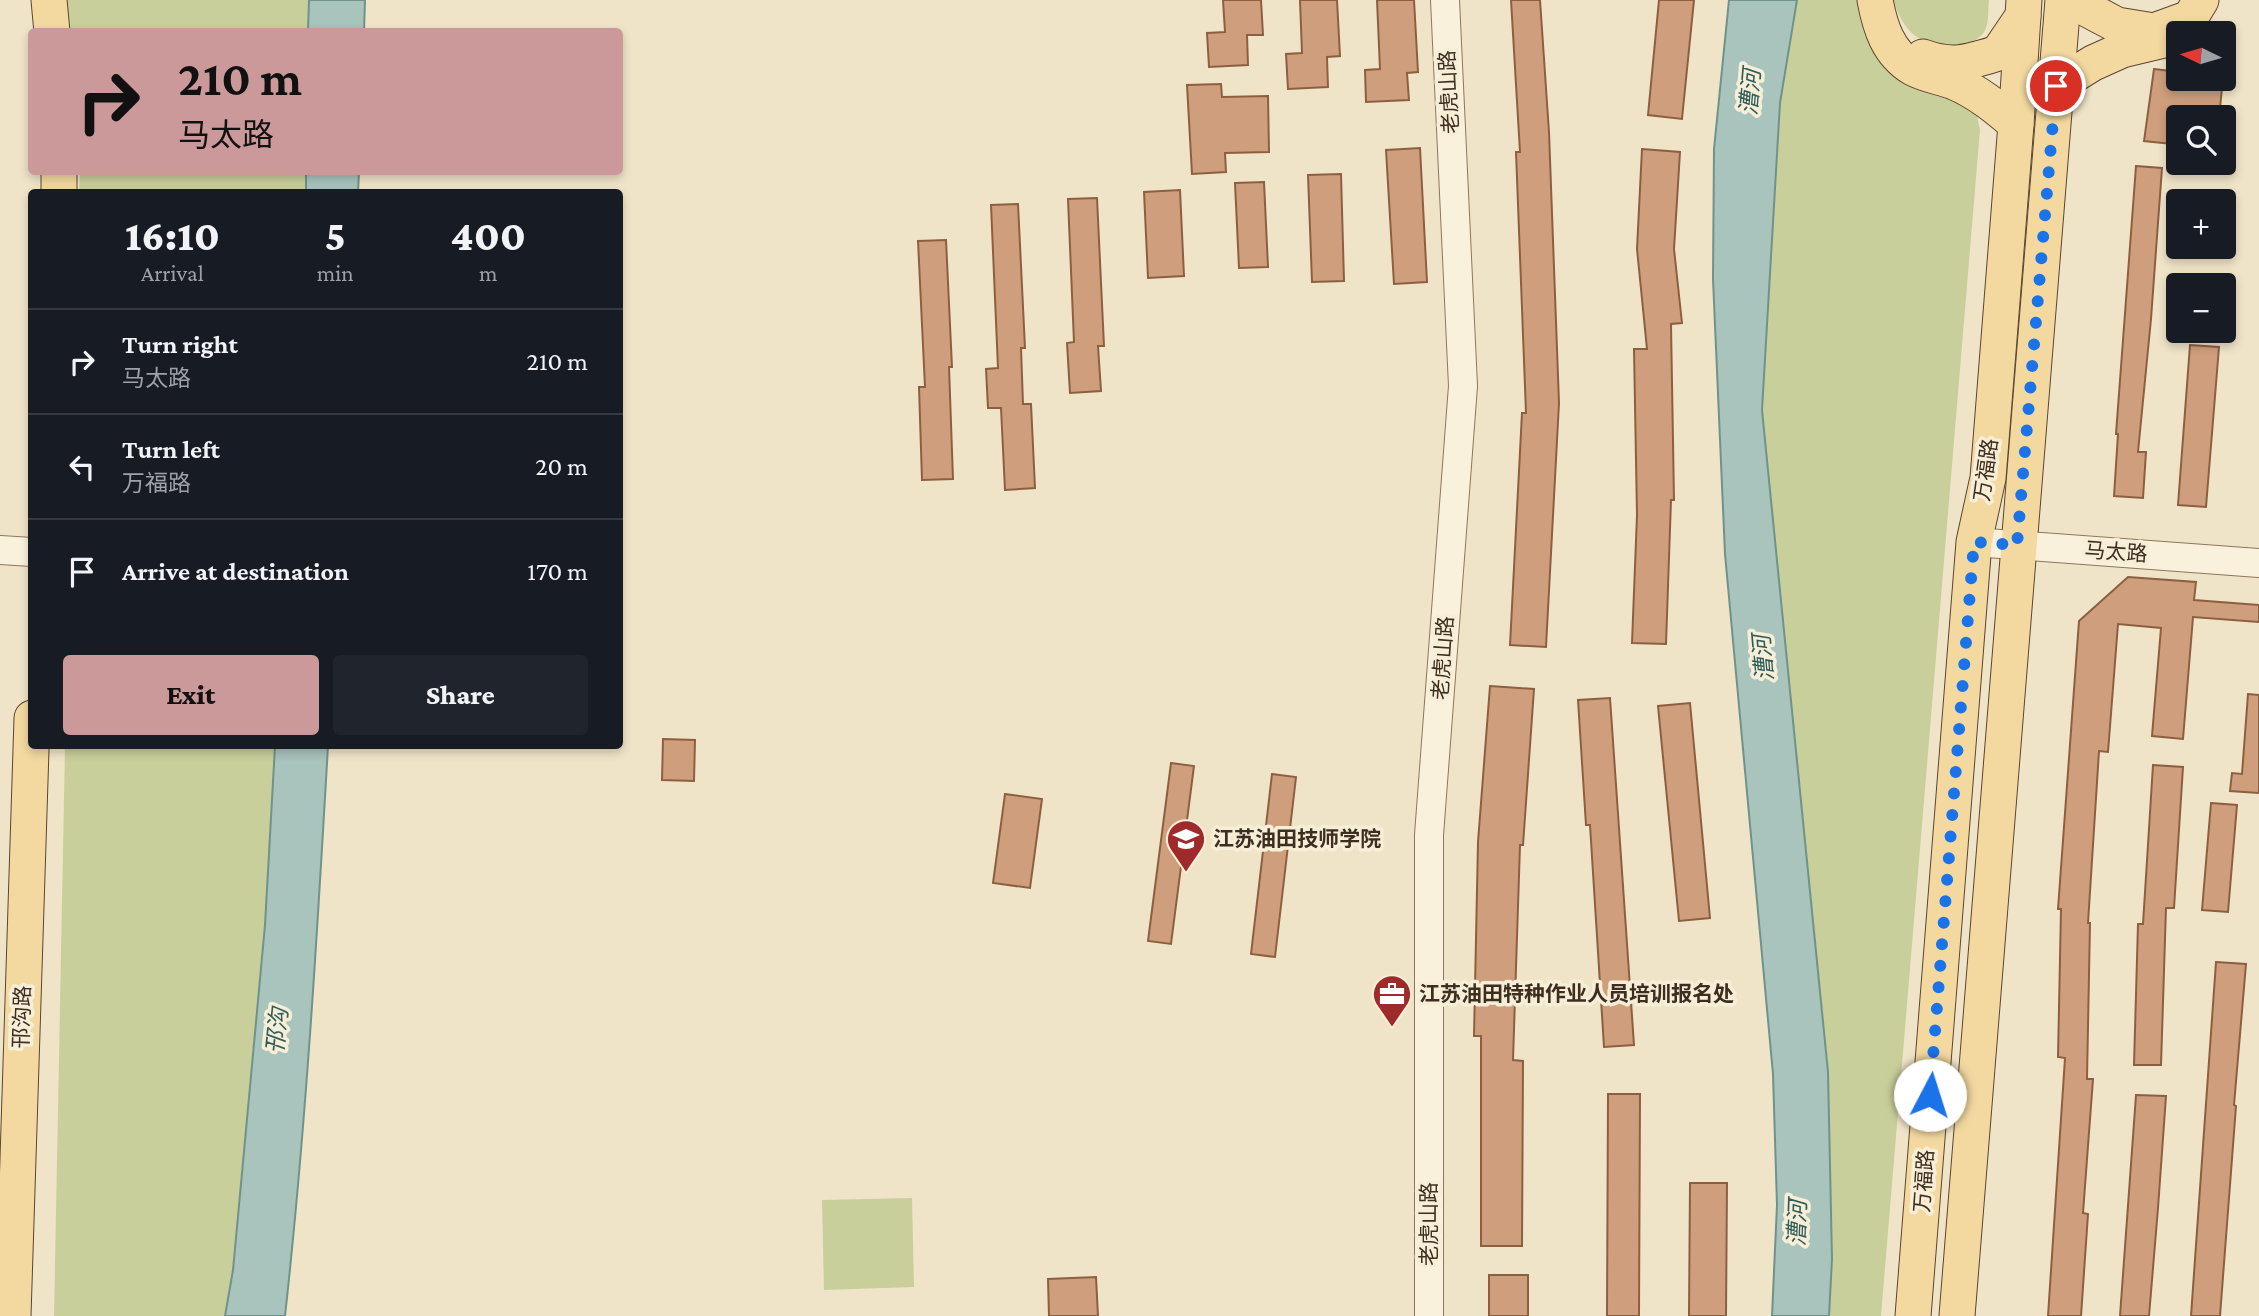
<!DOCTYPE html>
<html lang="en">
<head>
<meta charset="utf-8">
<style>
  body { margin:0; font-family:"Crimson Pro","Noto Sans SC",serif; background:#20242c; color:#f1f3f6; height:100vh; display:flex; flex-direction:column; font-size:26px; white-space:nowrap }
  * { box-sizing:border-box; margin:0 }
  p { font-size:23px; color:#9ea1a6 }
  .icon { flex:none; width:38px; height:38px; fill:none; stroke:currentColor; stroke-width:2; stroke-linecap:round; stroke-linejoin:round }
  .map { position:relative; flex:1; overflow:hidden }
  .sheet { position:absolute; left:28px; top:189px; width:595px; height:560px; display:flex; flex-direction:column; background:#171b24; border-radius:7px; box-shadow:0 4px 10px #0003 }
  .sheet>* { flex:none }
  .hud { position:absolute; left:28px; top:28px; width:595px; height:147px; border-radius:7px; box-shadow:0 4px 10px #0003; background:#cc999b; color:#111; overflow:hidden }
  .needle { width:46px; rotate:275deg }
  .fabs { position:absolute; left:2166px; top:21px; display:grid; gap:14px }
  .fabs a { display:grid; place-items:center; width:70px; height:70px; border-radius:7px; background:#171b24; box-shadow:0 4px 10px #0003; font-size:35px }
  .pin { position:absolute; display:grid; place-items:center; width:60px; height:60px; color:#fff; margin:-30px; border:4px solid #fff; border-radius:50%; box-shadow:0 2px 7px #0007 }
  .me { position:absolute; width:77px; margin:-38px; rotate:5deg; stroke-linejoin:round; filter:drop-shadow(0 0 5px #0008) }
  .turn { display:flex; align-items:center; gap:24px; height:147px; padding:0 35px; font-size:32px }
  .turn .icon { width:91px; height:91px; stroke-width:2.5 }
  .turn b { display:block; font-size:49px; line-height:60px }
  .eta { display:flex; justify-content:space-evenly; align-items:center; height:119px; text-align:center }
  .eta b { font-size:42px; font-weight:800; line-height:49px }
  .cta { display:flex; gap:14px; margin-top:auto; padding:14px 35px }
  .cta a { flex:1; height:80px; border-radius:7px; background:#cc999b; color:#111; font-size:28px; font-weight:800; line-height:80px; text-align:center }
  .cta a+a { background:#20242c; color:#f1f3f6 }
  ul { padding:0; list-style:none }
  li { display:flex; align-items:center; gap:21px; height:105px; padding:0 35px; border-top:2px solid #363941 }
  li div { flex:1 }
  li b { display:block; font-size:26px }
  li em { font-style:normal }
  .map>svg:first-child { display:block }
</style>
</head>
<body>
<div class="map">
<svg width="2259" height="1316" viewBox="0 0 2259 1316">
  <rect width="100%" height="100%" fill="#f0e4c8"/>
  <!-- green -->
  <g fill="#c9cf9b">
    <polygon points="64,0 309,0 308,31 67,31"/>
    <polygon points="1797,0 1859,0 1861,22 1886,70 1913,85 1959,94 1976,111 1980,130 1881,1316 1829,1316 1832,1259 1762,410 1780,103"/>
    <path d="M1893,0H1989C1988,8 1989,20 1986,28C1977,51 1935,49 1917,37C1904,28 1898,14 1893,0Z"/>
    <polygon points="80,172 306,172 306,192 79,192"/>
    <polygon points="65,746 275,746 265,925 233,1270 225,1316 54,1316"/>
    <polygon points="912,1198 914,1287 824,1290 822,1200"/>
  </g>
  <!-- water -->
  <g fill="#a9c4bc" stroke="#6f938a" stroke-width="2">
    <polygon points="309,0 365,0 364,31 308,31"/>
    <polygon points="1729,0 1797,0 1780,103 1762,410 1828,1072 1832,1259 1829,1316 1772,1316 1777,1205 1773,1074 1725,554 1713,279 1714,149"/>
    <polygon points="306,172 359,172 358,192 306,192"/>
    <path d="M275,746H328C317,936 306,1126 285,1316H225L233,1270L265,925Z"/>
  </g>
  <!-- building -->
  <g fill="#cf9f7d" stroke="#8d5f41" stroke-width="2">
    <polygon points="1223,0 1261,0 1263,35 1247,35 1248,65 1209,67 1207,33 1225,32"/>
    <polygon points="1300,0 1337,0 1340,56 1327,57 1328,87 1288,89 1286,54 1302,53"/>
    <polygon points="1377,0 1414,0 1418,72 1407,73 1409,100 1366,102 1365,70 1380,69"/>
    <polygon points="1511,0 1540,0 1549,132 1559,403 1546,647 1510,645 1522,413 1526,413 1516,152 1520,152"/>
    <polygon points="1659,0 1694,0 1682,119 1648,115"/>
    <polygon points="2154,69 2179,72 2179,79 2223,79 2219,117 2176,117 2172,144 2144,141"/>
    <polygon points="1221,84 1222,97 1268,96 1269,152 1225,153 1226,172 1192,174 1187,85"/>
    <polygon points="1420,148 1427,282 1394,284 1386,150"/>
    <polygon points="1642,149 1680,152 1674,249 1682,323 1671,324 1674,500 1671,500 1666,644 1632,643 1637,515 1634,349 1647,349 1637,249"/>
    <polygon points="2136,166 2162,168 2151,319 2138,452 2146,452 2143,498 2114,496 2118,434 2116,434"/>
    <polygon points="1341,174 1344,281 1312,282 1308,175"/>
    <polygon points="1264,182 1268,267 1239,268 1235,183"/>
    <polygon points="1180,190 1184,276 1148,278 1144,192"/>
    <polygon points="1097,198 1104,346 1098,346 1101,391 1070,393 1067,343 1074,342 1068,199"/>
    <polygon points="1018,204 1025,348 1021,348 1023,404 1031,404 1035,488 1005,490 1001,408 988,408 986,369 998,368 991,205"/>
    <polygon points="946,240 952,367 949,367 953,479 922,480 919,387 925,387 918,241"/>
    <polygon points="2190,345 2219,347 2206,507 2178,505"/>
    <polygon points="2128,577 2196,582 2194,600 2259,605 2259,622 2193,617 2183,739 2152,736 2161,628 2118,624 2108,752 2099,751 2088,923 2090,923 2087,1079 2093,1079 2083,1213 2088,1214 2081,1316 2048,1316 2065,1058 2058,1057 2061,909 2058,909 2079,621"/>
    <polygon points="1490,686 1534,689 1523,845 1520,845 1513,1060 1523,1061 1522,1246 1481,1246 1481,1036 1474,1036 1478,842"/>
    <polygon points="2248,694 2259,695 2259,793 2230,791 2232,773 2242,774"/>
    <polygon points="1610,698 1634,1045 1604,1047 1590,825 1586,825 1578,700"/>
    <polygon points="1690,703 1710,918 1679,921 1658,706"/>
    <polygon points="663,739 695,740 694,781 662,780"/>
    <polygon points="1171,763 1194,766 1171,944 1148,941"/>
    <polygon points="2153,765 2183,767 2174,908 2166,908 2161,1065 2134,1065 2138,924 2143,924"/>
    <polygon points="1272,774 1296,777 1275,957 1251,954"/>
    <polygon points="1005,794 1042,799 1030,888 993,883"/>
    <polygon points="2211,803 2237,805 2228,912 2202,910"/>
    <polygon points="2216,962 2246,964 2234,1105 2236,1106 2220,1316 2191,1316"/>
    <polygon points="1608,1094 1640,1094 1639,1316 1607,1316"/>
    <polygon points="2136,1095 2166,1096 2158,1208 2149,1316 2120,1316"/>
    <polygon points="1690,1183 1727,1183 1726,1316 1689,1316"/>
    <rect x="1489" y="1275" width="39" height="41"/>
    <polygon points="1096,1277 1098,1316 1049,1316 1048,1279"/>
  </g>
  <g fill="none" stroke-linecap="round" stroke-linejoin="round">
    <!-- minor casing -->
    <g stroke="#8d765c" stroke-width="30">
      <g id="minor">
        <polyline points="1974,542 2259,563"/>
        <polyline points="0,550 32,552"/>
        <polyline points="1429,1316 1429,835 1463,386 1445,0"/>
      </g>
    </g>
    <!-- major casing -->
    <g stroke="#5b4430" stroke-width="37">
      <g id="major">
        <polyline points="49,0 52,32"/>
        <path d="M1875,0C1880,27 1888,53 1913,68C1926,75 1941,77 1954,82C1978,92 1997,108 2016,124"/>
        <polyline points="2080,0 2083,7 2117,25 2154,31 2190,18 2201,0"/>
        <path d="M1923,57C1953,68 1969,62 1998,53L2023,16"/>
        <polyline points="2056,86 2093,63 2122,50 2168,39"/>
        <polyline points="59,192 59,172"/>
        <polyline points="13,1316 32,718"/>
        <polyline points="1913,1316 1974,542 1988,478 2016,124 2024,0"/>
        <polyline points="1957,1316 2063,0"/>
      </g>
    </g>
    <!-- minor -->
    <use href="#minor" stroke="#faf1dc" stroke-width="28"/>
    <!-- major -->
    <use href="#major" stroke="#f3d9a0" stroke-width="35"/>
  </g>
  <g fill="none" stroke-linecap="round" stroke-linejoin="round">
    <!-- route -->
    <polyline stroke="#1a73e8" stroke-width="12" stroke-dasharray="0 21.6" points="1930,1095 1974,542 2017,545 2056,86"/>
  </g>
  <!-- icons -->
  <defs>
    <g id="university-pin" transform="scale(2.0125)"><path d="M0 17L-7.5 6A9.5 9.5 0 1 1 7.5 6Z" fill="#9e2a2b" stroke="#f7eed8"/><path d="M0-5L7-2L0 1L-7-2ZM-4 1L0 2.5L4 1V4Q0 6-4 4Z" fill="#fff"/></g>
    <g id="office-pin" transform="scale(2.0125)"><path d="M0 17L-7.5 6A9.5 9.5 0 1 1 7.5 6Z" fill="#9e2a2b" stroke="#f7eed8"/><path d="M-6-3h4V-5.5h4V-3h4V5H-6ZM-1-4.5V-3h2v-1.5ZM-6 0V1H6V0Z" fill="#fff"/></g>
  </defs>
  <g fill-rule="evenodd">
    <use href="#university-pin" x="1186" y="839"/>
    <use href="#office-pin" x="1392" y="994"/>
  </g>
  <g text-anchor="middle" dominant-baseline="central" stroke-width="7" stroke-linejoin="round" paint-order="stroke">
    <!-- street labels -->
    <g font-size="21" fill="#3d2e20" stroke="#f7eed8">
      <text transform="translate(1449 92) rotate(-93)">老虎山路</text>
      <text transform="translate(1986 470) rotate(-82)">万福路</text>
      <text transform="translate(2116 552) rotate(4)">马太路</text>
      <text transform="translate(1443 658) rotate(-86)">老虎山路</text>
      <text transform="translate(22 1017) rotate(-88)">邗沟路</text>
      <text transform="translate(1924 1181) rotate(-86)">万福路</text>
      <text transform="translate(1429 1224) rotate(-90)">老虎山路</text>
    </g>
    <!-- poi labels -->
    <g font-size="21" font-weight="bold" fill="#3d2e20" stroke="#f7eed8" text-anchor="start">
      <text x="1213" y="839">江苏油田技师学院</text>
      <text x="1419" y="994">江苏油田特种作业人员培训报名处</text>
    </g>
    <!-- water labels -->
    <g font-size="23" font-style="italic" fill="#2f5d5a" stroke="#f7eed8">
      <text transform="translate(1750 92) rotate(-85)">漕河</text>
      <text transform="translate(1763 658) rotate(-95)">漕河</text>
      <text transform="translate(277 1031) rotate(-84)">邗沟</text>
      <text transform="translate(1797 1223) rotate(-88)">漕河</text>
    </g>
  </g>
</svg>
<div class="fabs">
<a><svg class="needle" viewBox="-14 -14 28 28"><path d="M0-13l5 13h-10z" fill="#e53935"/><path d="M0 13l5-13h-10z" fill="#9ea1a6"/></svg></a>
<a><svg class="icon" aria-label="search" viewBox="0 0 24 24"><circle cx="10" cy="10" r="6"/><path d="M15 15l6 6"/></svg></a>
<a>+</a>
<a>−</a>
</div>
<div class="pin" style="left:2056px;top:86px;background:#d93025"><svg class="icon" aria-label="arrive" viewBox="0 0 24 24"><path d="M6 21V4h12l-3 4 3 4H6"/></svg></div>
<svg class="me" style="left:1930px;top:1095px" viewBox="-20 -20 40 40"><circle r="19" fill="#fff"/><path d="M0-13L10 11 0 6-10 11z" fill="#1a73e8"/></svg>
<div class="hud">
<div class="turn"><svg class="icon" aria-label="right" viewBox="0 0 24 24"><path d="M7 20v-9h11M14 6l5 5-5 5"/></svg><div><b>210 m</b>马太路</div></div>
</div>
<section class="sheet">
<div class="eta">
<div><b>16:10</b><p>Arrival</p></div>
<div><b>5</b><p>min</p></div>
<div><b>400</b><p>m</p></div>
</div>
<ul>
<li><svg class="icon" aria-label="right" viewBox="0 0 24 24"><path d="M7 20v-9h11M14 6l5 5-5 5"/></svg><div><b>Turn right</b><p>马太路</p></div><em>210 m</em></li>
<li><svg class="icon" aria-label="left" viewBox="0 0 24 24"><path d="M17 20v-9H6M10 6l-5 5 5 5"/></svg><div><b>Turn left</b><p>万福路</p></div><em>20 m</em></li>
<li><svg class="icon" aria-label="arrive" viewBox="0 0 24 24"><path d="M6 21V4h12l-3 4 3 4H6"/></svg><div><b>Arrive at destination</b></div><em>170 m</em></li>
</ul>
<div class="cta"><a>Exit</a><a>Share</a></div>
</section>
</div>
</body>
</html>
